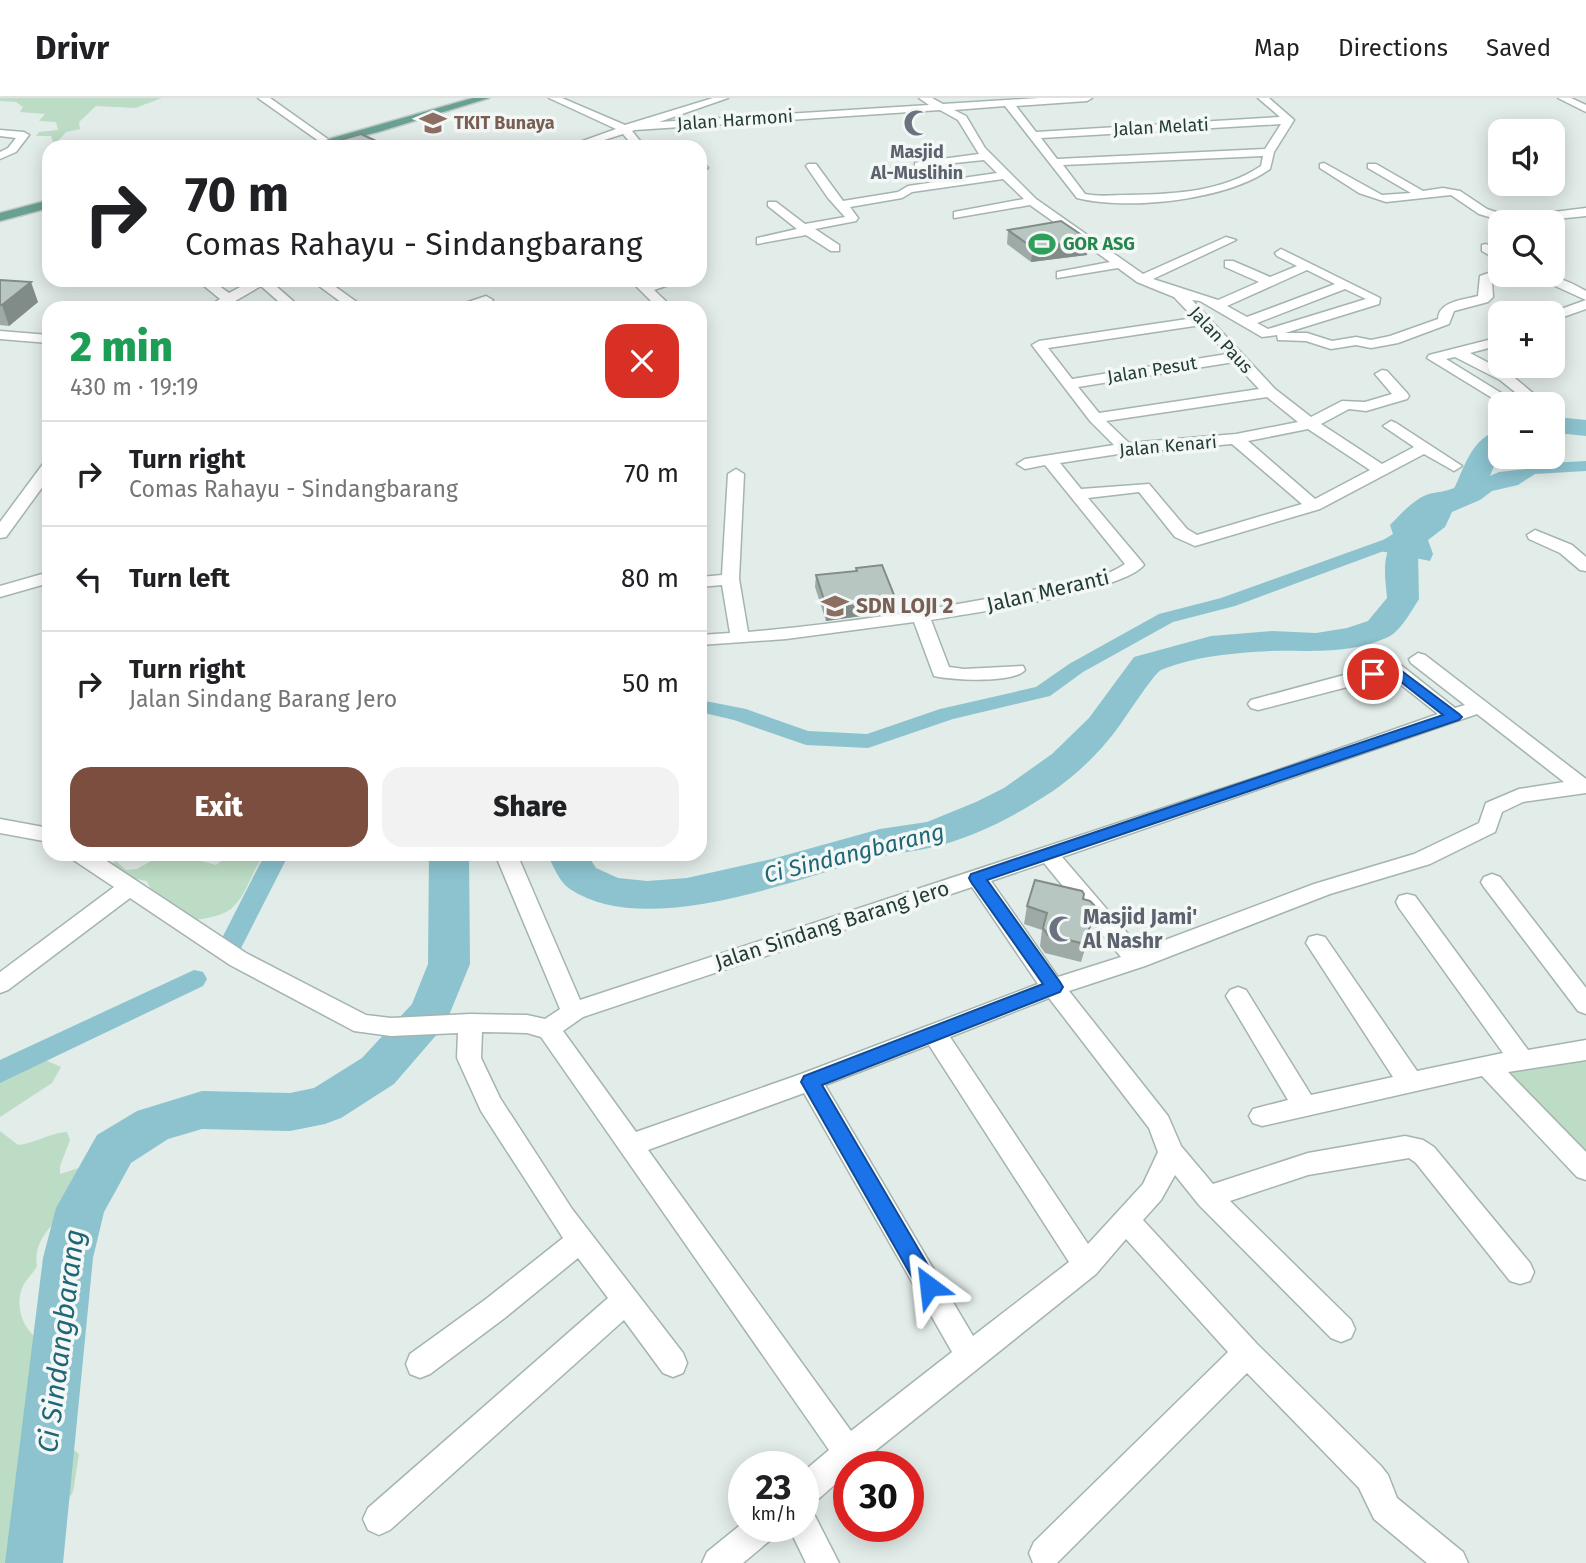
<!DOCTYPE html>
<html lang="en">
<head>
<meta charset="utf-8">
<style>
  body { margin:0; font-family:"Fira Sans",sans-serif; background:#f2f2f2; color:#202124; height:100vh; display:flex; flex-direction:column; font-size:26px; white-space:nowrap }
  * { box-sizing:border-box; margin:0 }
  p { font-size:23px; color:#757577 }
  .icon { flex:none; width:38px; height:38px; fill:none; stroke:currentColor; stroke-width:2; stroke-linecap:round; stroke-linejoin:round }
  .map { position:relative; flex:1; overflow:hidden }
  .sheet { position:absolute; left:42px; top:203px; width:665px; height:560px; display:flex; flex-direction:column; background:#fff; border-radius:21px; box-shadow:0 4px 18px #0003 }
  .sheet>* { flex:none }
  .top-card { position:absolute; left:42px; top:42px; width:665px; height:147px; border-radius:21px; box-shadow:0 4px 18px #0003; background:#fff; color:#202124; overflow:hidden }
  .controls { position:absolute; left:1488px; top:21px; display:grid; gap:14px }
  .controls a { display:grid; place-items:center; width:77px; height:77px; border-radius:14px; background:#fff; box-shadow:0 4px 18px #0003; font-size:35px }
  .speed { position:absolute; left:728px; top:1353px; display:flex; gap:14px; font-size:35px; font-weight:700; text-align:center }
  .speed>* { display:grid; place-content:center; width:91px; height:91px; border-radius:50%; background:#fff; box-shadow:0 4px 18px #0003; line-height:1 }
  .speed small { font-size:18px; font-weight:400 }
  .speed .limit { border:10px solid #d22; background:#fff; color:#111 }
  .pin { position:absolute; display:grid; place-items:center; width:60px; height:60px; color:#fff; margin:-30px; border:4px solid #fff; border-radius:50%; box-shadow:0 2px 7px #0007 }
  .me { position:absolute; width:77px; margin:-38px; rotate:330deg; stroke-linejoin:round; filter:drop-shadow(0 0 5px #0008) }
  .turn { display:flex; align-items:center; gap:24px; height:147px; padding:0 28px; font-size:32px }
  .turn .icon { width:91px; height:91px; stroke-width:2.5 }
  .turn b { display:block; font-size:49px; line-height:60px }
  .round { display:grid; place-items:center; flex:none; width:74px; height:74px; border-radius:21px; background:#f2f2f2 }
  .head { display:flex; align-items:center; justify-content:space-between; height:119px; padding:0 28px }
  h1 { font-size:42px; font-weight:800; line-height:52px; color:#1e9e55 }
  .primary-button { display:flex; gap:14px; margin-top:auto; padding:14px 28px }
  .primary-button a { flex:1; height:80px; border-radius:21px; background:#7c4e3f; color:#fff; font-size:28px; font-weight:800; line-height:80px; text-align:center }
  .primary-button a+a { background:#f2f2f2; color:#202124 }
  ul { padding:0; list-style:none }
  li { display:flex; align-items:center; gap:21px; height:105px; padding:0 28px; border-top:2px solid #e0e0e0 }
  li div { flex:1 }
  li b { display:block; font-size:26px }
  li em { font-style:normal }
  header { display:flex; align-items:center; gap:42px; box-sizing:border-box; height:98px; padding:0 35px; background:#fff; border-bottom:2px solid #e0e0e0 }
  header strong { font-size:33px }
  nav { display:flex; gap:38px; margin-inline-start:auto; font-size:24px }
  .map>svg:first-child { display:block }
</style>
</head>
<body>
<header>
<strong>Drivr</strong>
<nav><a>Map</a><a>Directions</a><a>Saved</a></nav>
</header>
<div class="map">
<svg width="1586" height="1465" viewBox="0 0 1586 1465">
  <rect width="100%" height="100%" fill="#e2ece8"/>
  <!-- green -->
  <g fill="#bcdcc5">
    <polygon points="0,0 162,0 135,10 96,8 79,24 80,31 66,34 58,43 53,44 51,38 36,38 39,34 58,32 56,24 39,23 45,16 20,14 23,9 16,4 0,3"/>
    <path d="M163,756H198L201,763L216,767L230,756H265C252,771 248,794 234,808C223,821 180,827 167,816C158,809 152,793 147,783L112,776L107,768L116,763L126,772L137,771Z"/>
    <polygon points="1586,948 1586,1063 1487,959"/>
    <polygon points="45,962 61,969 52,985 0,1019 0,981"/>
    <path d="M0,1033L18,1047C36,1045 49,1035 67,1034L70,1042L60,1068V1076L85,1068L90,1084C75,1112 30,1133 37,1168C33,1175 28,1180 24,1186C14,1204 21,1228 36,1240C41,1245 49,1247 49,1256C49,1264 43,1274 42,1282C32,1332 47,1328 79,1356L73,1394L27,1465H0Z"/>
  </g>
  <!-- water -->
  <path fill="#8cc3cf" d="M1499,341L1500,347L1476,380V384L1499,374L1536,370L1550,365L1586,363V373L1535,376L1518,387L1492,393L1480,402L1452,414L1445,429L1428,442L1433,456L1430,463L1380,453L1376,449L1377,446L1393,436L1390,427C1400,417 1412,403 1426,397C1436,393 1447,395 1457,388C1466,382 1471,371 1479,364V354Z"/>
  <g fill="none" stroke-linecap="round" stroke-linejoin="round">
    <!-- canal -->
    <g fill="#8cc3cf" fill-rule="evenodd">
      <polygon points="1405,434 1411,435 1414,439 1411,443 1235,508 1173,524 1083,574 1050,598 953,621 868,650 806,647 734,622 700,614 700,602 746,611 808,633 867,636 940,611 1036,589 1069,566 1159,516 1221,500"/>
      <polygon points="265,756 289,756 239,854 230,857 221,854 218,848"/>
      <polygon points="194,872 203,874 207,881 203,888 0,985 0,962"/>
    </g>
    <!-- river -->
    <g fill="#8cc3cf" fill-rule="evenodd">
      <polygon points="1566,320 1586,322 1586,338 1567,336 1552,340 1552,323"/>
      <path d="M1500,332C1500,355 1493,377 1479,397L1469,400L1459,397L1454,391C1465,368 1472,339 1500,332Z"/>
      <path d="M1433,412L1444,415L1448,421L1422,446L1418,455L1419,501C1412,512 1401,532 1390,538C1352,557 1310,552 1270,553C1235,555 1195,558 1161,572C1153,576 1123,624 1114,635C1097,657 1076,677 1053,693C1015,718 974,740 929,750C906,755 884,756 862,763C786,785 642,840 570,791C559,784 553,767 547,756H587L596,770L618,780L647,783L687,780L772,761L880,731L927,724L976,704L1004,690L1052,656L1089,620L1134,559L1211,538L1272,533L1316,535L1347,530L1368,523L1387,500C1386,486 1383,470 1387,456C1392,436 1414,417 1433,412Z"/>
      <polygon points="429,756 469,756 470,866 445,927 394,986 341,1020 325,1026 290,1033 202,1031 168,1041 131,1065 104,1114 93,1160 63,1465 5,1465 43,1160 56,1110 97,1037 137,1013 202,993 290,995 314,990 362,960 412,906 428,866"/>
    </g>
    <!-- minor casing -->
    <g stroke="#a5b4af" stroke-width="3">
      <g id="minor">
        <polygon points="258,0 270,0 332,44 323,46"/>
        <path d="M549,0H562L625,27L713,0H728L659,24L929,7L919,0H932L943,6L1039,0H1092L1087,3L1016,8L1036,34L1280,19L1258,0H1269L1294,22L1274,54L1270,71C1227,102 1128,113 1077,100L1005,8L954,12L966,18L985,50L1036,101L1143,176L1226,139L1236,142L1153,181L1218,202L1259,184L1225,169V163H1233L1270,179L1297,168L1277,158L1275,155L1281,151L1380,200L1379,206L1285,235H1307L1332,243L1356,239L1371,242L1390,238L1438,221C1439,203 1463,202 1478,198L1480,178L1500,171V177H1505L1492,183L1493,199L1488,204L1454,213L1449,226L1398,245L1371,250L1356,247L1331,251L1306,243L1278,242L1277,237L1262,239L1200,203L1192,202L1275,291L1311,319L1342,303L1365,304L1392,296L1375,276L1382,272L1387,273L1407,295L1409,298L1407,301L1366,313L1349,311L1321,326L1382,366L1414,349L1383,328L1391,323L1396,325L1462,368L1454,373L1424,356L1320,411L1195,448L1175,439L1139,394L1088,400L1141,463L1144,467C1122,494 971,515 931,522L949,569L964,571L1023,568L1025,572C1013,586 952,582 934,578L914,524L786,541L700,547V537L730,535L722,487L700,489V479L722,477L728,376L736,371L744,376L739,481L748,534C842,526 935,511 1028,493C1061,486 1097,485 1125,466L1045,367L1025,371L1017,366L1025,361L1114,347L1090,323L1032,247L1039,243L1194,220L1174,199L1137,184L1118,170L1057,180V174L1110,164L1030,107L954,120V114L1024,101L1003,81L912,94L902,100L850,109L858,120L856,123L815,131L839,147V153H831L806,137L757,146V140L797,131L768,108V104H776L805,126L845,119L828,100L806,68L808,66H816L843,103L898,94L908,88L997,75L984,62L915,69V65L919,64L979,56L958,22L940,12L635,32L632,33L645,49H634L623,36L582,49H566L616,31ZM1281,26L1265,51L1057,61L1041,40ZM1263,58L1261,68C1222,94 1175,96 1129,97C1114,97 1099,99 1085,96L1063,67ZM1307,172L1335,186L1247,219L1227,208ZM1345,191L1366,201L1268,231L1257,225ZM1201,227L1227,256L1072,281L1048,250ZM1234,264L1259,291L1099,315L1078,289ZM1267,299L1298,324L1236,336L1129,345L1106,323ZM1308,331L1370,372L1315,401L1248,343ZM1232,346L1302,406L1197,437L1187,431L1149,386L1081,391L1060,365L1125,355Z"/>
        <polygon points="1558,0 1571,0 1586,7 1586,14"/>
        <polygon points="0,32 24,34 29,37 16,54 0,61 0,54 8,50 16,40 0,38"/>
        <polygon points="1324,65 1382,97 1411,95 1368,70 1368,66 1376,66 1423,93 1443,90 1460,93 1487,111 1499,115 1537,116 1586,110 1586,118 1537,123 1499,122 1479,116 1451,97 1386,104 1359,95 1320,70 1320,66"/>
        <polygon points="700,67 706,68 708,70 700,73"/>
        <polygon points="1486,146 1500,153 1500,163 1482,153 1482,147"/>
        <path d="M1531,177C1553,177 1567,182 1586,193V202Z"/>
        <polygon points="197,182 211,182 229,195 253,182 269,182 301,210 286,210 261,188 223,210 206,210 220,201"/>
        <polygon points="311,182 326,182 365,210 349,210"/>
        <polygon points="630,182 643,182 647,186 662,182 683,182 654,192 673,210 658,210"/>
        <path d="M486,198L493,202C481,211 465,210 450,210Z"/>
        <polygon points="1586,202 1586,211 1552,223 1552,215 1550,215"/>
        <polygon points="116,205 133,207 135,210 110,210 111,206"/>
        <polygon points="0,233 49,237 49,245 0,241"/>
        <polygon points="1500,239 1500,247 1470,255 1510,276 1546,306 1530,306 1500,282 1455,259 1446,261 1519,306 1502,306 1427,260 1429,257"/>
        <polygon points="49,364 49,380 6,439 0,440 0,424 43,366"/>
        <polygon points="1535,432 1572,447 1586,459 1586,473 1580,472 1560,455 1529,441 1527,437"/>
        <polygon points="49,474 49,485 0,499 0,488"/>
        <path d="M1418,555L1425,557L1586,681V695L1523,704L1502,714L1495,734L1430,766L1330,796L1145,868L1069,893L1168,1018L1181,1048L1213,1086L1308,1055L1405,1038L1423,1042L1434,1049L1530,1165L1534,1174L1530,1183L1520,1186L1510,1183L1416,1065L1409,1060L1308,1077L1230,1103L1351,1222L1355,1231L1351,1240L1341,1244L1331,1240L1199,1107L1175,1077L1161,1102L1143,1122L1257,1246L1381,1368L1388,1377L1397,1400L1463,1454L1468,1465H1427L1374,1421L1359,1390L1247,1275L1057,1465H1033L1029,1455L1034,1444L1228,1254L1126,1141L1096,1176L860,1365L849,1368V1374L814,1405L803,1409V1374L829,1352L541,939L527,935L482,934L481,960L500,1000L572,1111L683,1255L687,1265L683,1275L673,1279L663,1275L624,1222L390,1432L379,1437L368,1432L363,1421L368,1410L608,1200L578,1160L506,1219L430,1276L420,1280L410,1276L406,1266L410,1256L486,1201L563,1140L481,1013L457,960L458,935L391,938L354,933L230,867L130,800L8,892L0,895V874L114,789L72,761L69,756H96L246,855L366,917L391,920L470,916L527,917L545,921L560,911L495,756H517L580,902L1267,676L1438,616L1390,578L1258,612L1251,610L1248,606L1251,602L1385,566L1402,568L1455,610L1465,607L1411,565L1409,561ZM1477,616L1564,684L1519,691L1486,705L1479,725L1414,756L1314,786L1141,851L1062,759ZM1044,765L1121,859L1058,879L991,783ZM972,789L1038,886L801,976L636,1034L563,933L583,919ZM1049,900L1149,1030L1158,1054L1143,1086L1088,1146L950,939ZM929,947L1069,1164L973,1238L825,987ZM804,995L952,1254L851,1333L648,1052Z"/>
        <polygon points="0,721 49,730 49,744 0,735"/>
        <polygon points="1492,776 1500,779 1586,890 1586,916 1578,913 1484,789 1481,784 1484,779"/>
        <polygon points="1407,796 1415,798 1528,952 1586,942 1586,962 1508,974 1586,1054 1586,1082 1577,1079 1482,978 1262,1028 1253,1025 1249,1018 1253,1011 1288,1002 1226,898 1230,892 1238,889 1246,892 1311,997 1393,979 1306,845 1309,839 1317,837 1325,839 1417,973 1503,955 1399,810 1396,804 1399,798"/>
        <polygon points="803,1411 814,1416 839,1465 806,1465 788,1428 803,1428"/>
        <polygon points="744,1424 744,1428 779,1428 774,1439 743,1465 702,1465 707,1454"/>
      </g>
    </g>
    <!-- primary casing -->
    <g stroke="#c1c8c7" stroke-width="3">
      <g id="primary">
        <polygon points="473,0 489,0 378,34 319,49 301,49"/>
        <polygon points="49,102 49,110 0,123 0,115"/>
      </g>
    </g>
    <!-- minor -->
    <use href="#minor" fill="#fff" fill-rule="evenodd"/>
    <!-- primary -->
    <use href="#primary" fill="#68a092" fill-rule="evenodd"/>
  </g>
  <!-- wall -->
  <g fill="#9eaaa6">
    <polygon points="337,43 389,49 339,49"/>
    <polygon points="1008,132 1089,142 1087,157 1031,164 1007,146"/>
    <polygon points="0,182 38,204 9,228 0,227"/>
    <polygon points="856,470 896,502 896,513 826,523 815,489 816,477 856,473"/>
    <polygon points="1083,801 1095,808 1091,827 1081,864 1045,855 1040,848 1042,832 1024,826 1027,808"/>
  </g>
  <!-- shaded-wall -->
  <g fill="#818b87">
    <polygon points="1089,142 1087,157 1031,164 1033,150"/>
    <polygon points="31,184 38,204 9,228 2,207"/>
    <polygon points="896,502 896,513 826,523 827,511"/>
    <polygon points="1095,808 1091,827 1081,864 1085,846"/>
  </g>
  <!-- building -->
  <g fill="#b8c6c1" stroke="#818b87" stroke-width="2">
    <polygon points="361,36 389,49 350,49 337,43"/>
    <polygon points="1061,123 1089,142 1033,150 1008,132"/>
    <polygon points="0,182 31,184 2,207 0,207"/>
    <polygon points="882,467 896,502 827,511 816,477 857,473 856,470"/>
    <polygon points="1035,782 1082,793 1084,796 1083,801 1090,803 1095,808 1085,846 1048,837 1043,830 1047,815 1027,808"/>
  </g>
  <!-- route -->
  <polygon fill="#1a73e8" stroke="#114b97" stroke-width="2" points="1395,568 1459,616 1462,619 1459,622 987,782 1060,884 1063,889 1060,894 822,987 936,1181 939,1188 936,1195 929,1198 921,1195 804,989 801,984 804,978 1043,886 971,784 969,780 971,776 1443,617 1392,577 1373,580 1366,576 1368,573"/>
  <!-- icons -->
  <defs>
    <g id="school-bare" transform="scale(2.1)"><path d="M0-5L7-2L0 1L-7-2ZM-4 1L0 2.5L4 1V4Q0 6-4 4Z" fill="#8d6e63" stroke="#f3f8f6" stroke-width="2.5" paint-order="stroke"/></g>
    <g id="mosque-bare" transform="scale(2.1)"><path d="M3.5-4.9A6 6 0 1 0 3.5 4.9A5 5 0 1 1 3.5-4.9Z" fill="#6b7280" stroke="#f3f8f6" stroke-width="2.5" paint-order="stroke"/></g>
    <g id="stadium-bare" transform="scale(2.1)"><path d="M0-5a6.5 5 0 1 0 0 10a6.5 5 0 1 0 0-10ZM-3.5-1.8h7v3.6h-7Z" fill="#2e9e5b" stroke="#f3f8f6" stroke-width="2.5" paint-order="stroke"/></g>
  </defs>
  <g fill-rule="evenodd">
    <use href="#school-bare" x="433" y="25"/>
    <use href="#mosque-bare" x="917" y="25"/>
    <use href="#stadium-bare" x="1042" y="146"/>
    <use href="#school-bare" x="835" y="508"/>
    <use href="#mosque-bare" x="1062" y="831"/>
  </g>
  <g text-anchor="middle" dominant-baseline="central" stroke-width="7" stroke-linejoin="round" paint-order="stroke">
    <!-- far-street labels -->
    <g font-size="18" fill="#233c36" stroke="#f3f8f6">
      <text transform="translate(735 22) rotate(-4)">Jalan Harmoni</text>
      <text transform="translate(1161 29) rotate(-3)">Jalan Melati</text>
      <text transform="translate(1221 242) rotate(47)">Jalan Paus</text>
      <text transform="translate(1152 272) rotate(-9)">Jalan Pesut</text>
      <text transform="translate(1168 348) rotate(-5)">Jalan Kenari</text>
    </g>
    <!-- far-education labels -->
    <g font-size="18" font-weight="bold" fill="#785e54" stroke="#f3f8f6" text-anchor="start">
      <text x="454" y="25">TKIT Bunaya</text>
    </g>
    <!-- far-worship labels -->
    <g font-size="18" font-weight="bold" fill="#5b616d" stroke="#f3f8f6">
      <text x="917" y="54">Masjid<tspan x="917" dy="21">Al-Muslihin</tspan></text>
    </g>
    <!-- far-leisure labels -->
    <g font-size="18" font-weight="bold" fill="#27864d" stroke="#f3f8f6" text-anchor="start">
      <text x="1063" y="146">GOR ASG</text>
    </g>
    <!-- street labels -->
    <g font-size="21" fill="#233c36" stroke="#f3f8f6">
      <text transform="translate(1048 493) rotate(-13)">Jalan Meranti</text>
      <text transform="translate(832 827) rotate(-18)">Jalan Sindang Barang Jero</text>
    </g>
    <!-- education labels -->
    <g font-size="21" font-weight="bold" fill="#785e54" stroke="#f3f8f6" text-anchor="start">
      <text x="856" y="508">SDN LOJI 2</text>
    </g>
    <!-- worship labels -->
    <g font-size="21" font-weight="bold" fill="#5b616d" stroke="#f3f8f6" text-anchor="start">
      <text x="1083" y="819">Masjid Jami'<tspan x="1083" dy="24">Al Nashr</tspan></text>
    </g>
    <!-- water labels -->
    <g font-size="23" font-style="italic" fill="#1f6676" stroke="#f3f8f6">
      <text transform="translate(854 755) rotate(-14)">Ci Sindangbarang</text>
    </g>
    <!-- near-water labels -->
    <g font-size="28" font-style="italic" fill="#1f6676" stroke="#f3f8f6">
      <text transform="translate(61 1243) rotate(-83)">Ci Sindangbarang</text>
    </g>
  </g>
</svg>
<div class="controls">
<a><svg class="icon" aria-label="sound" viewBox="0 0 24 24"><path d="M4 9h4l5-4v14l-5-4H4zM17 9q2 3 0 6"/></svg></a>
<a><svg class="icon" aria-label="search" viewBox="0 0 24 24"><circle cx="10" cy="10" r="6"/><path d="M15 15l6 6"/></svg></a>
<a>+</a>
<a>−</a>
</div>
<div class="speed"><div>23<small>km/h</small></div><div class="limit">30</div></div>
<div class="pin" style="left:1373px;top:576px;background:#d93025"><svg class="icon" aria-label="arrive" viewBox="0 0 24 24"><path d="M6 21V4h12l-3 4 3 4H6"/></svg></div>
<svg class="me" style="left:929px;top:1188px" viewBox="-20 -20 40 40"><path d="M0-17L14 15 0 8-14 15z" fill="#1a73e8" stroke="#fff" stroke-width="4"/></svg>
<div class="top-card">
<div class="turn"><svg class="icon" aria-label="right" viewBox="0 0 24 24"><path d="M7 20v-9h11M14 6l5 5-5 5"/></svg><div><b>70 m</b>Comas Rahayu - Sindangbarang</div></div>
</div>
<section class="sheet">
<div class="head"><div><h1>2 min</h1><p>430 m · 19:19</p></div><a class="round" style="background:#d93025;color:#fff"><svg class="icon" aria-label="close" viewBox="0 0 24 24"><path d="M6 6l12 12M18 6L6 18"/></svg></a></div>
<ul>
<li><svg class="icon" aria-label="right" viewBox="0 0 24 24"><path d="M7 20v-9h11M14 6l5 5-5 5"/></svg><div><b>Turn right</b><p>Comas Rahayu - Sindangbarang</p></div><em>70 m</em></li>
<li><svg class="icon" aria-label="left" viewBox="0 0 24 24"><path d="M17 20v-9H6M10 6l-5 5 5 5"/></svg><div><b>Turn left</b></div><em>80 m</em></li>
<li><svg class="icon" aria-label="right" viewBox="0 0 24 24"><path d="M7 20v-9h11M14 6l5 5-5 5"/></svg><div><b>Turn right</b><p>Jalan Sindang Barang Jero</p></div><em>50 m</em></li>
</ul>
<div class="primary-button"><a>Exit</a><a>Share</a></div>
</section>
</div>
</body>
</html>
